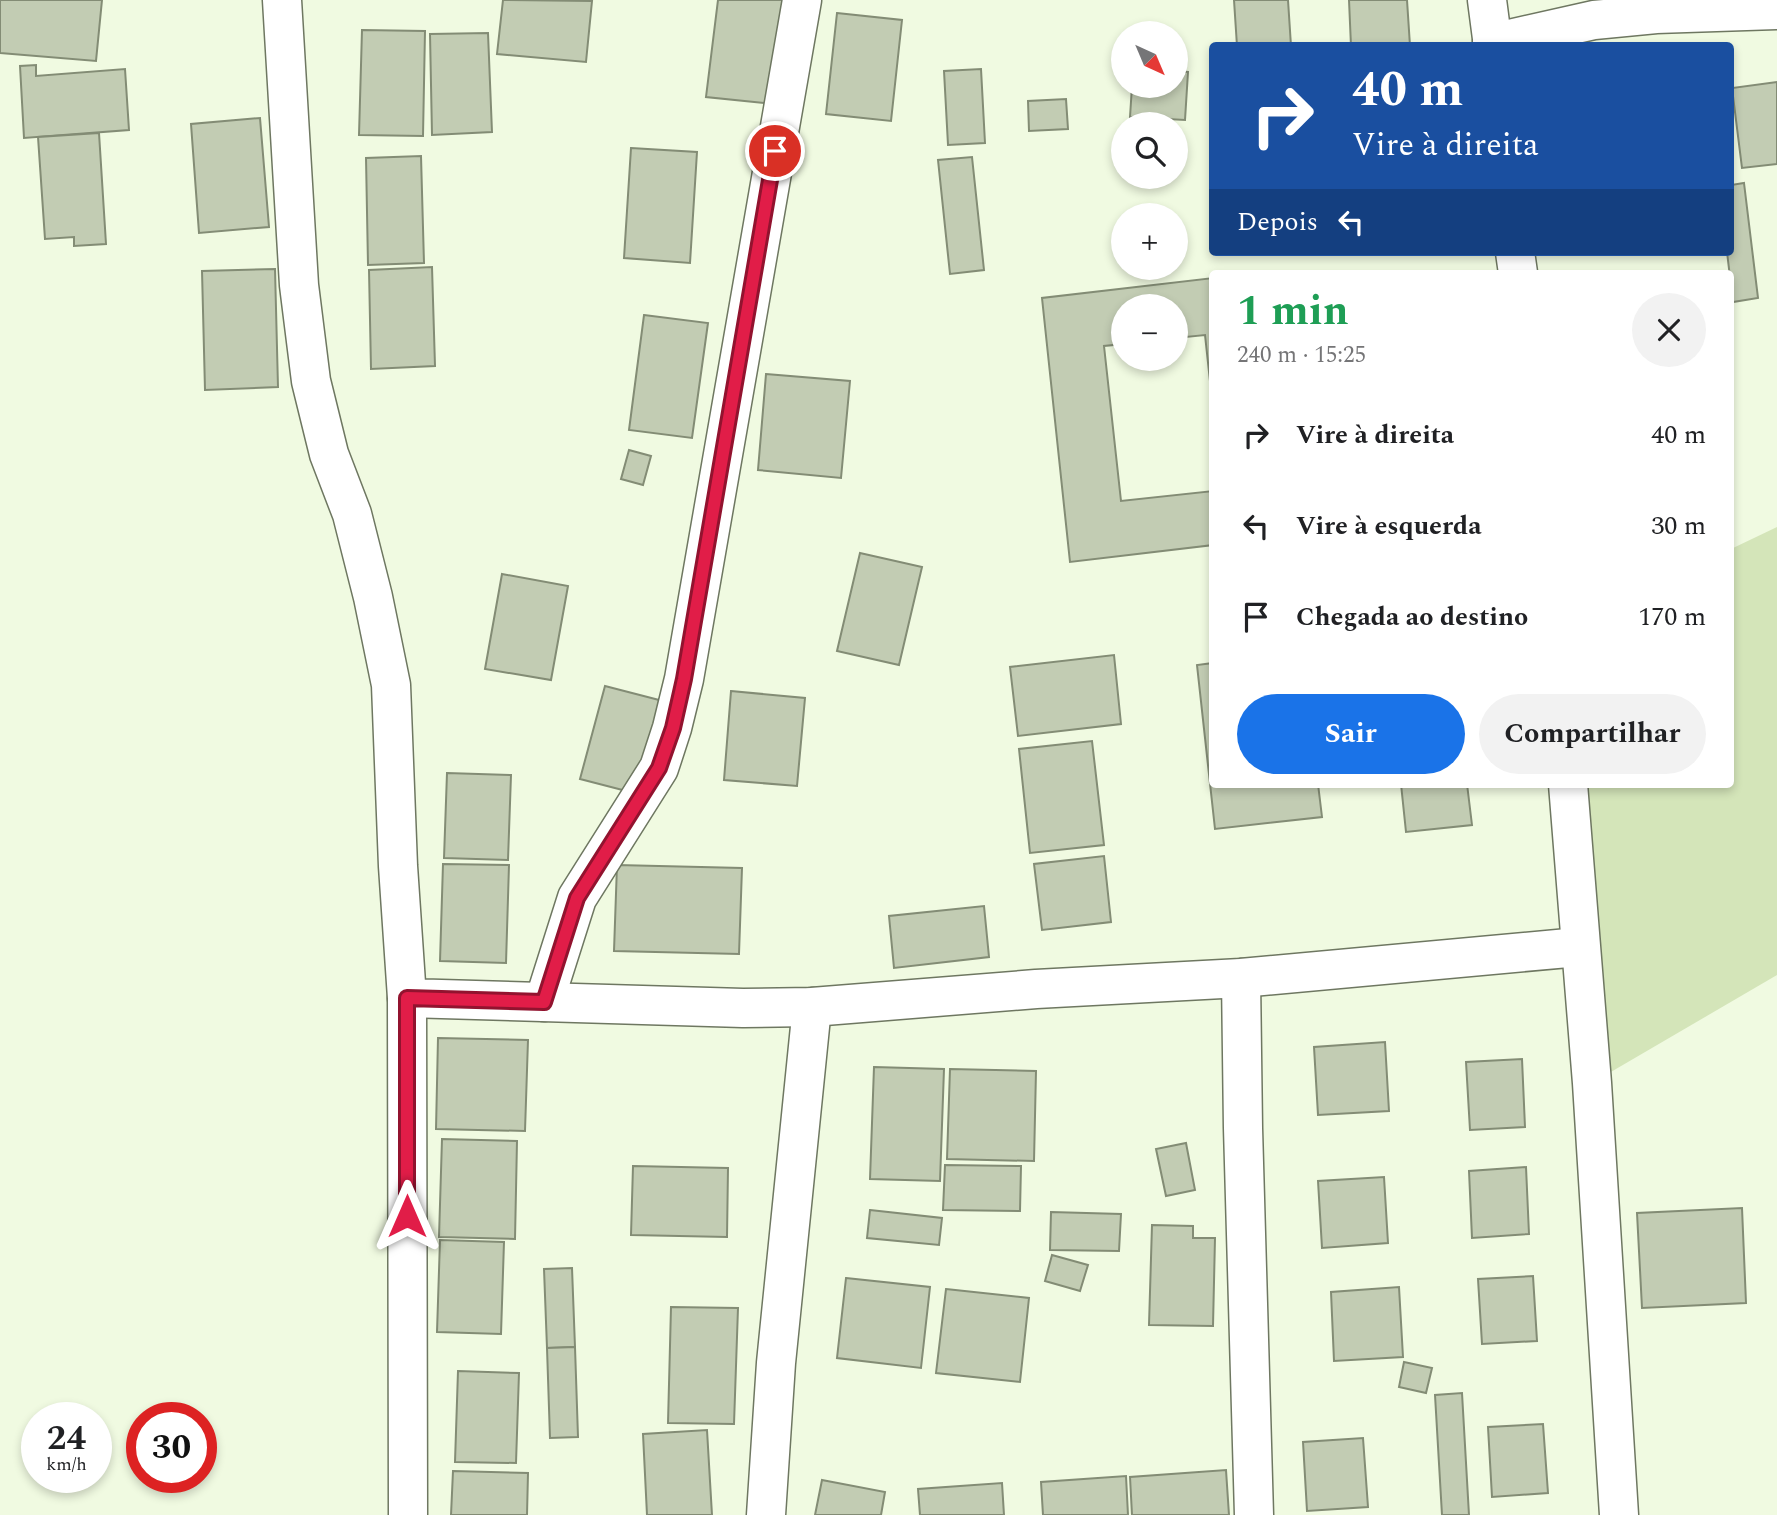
<!DOCTYPE html>
<html lang="pt">
<head>
<meta charset="utf-8">
<style>
  body { margin:0; font-family:Spectral,serif; background:#f2f2f2; color:#202124; height:100vh; display:flex; flex-direction:column; font-size:26px; white-space:nowrap }
  * { box-sizing:border-box; margin:0 }
  p { font-size:23px; color:#757577 }
  .icon { flex:none; width:38px; height:38px; fill:none; stroke:currentColor; stroke-width:2; stroke-linecap:round; stroke-linejoin:round }
  .map { position:relative; flex:1; overflow:hidden }
  .drawer { position:absolute; left:1209px; top:270px; width:525px; height:518px; display:flex; flex-direction:column; background:#fff; border-radius:7px; box-shadow:0 4px 10px #0003 }
  .drawer>* { flex:none }
  .guide { position:absolute; left:1209px; top:42px; width:525px; height:214px; border-radius:7px; box-shadow:0 4px 10px #0003; background:#1a4fa0; color:#fff; overflow:hidden }
  .needle { width:46px; rotate:136deg }
  .controls { position:absolute; left:1111px; top:21px; display:grid; gap:14px }
  .controls a { display:grid; place-items:center; width:77px; height:77px; border-radius:50%; background:#fff; box-shadow:0 4px 10px #0003; font-size:35px }
  .speed { position:absolute; left:21px; top:1402px; display:flex; gap:14px; font-size:35px; font-weight:700; text-align:center }
  .speed>* { display:grid; place-content:center; width:91px; height:91px; border-radius:50%; background:#fff; box-shadow:0 4px 10px #0003; line-height:1 }
  .speed small { font-size:18px; font-weight:400 }
  .speed .limit { border:10px solid #d22; background:#fff; color:#111 }
  .pin { position:absolute; display:grid; place-items:center; width:60px; height:60px; color:#fff; margin:-30px; border:4px solid #fff; border-radius:50%; box-shadow:0 2px 7px #0007 }
  .me { position:absolute; width:77px; margin:-38px; rotate:0deg; stroke-linejoin:round; filter:drop-shadow(0 0 5px #0008) }
  .turn { display:flex; align-items:center; gap:24px; height:147px; padding:0 28px; font-size:32px }
  .turn .icon { width:91px; height:91px; stroke-width:2.5 }
  .turn b { display:block; font-size:49px; line-height:60px }
  .then { display:flex; align-items:center; height:66px; padding:0 28px; background:#0003; gap:14px; font-size:26px }
  .round { display:grid; place-items:center; flex:none; width:74px; height:74px; border-radius:37px; background:#f2f2f2 }
  .head { display:flex; align-items:center; justify-content:space-between; height:119px; padding:0 28px }
  h1 { font-size:42px; font-weight:700; line-height:52px; color:#1e9e55 }
  .primary-button { display:flex; gap:14px; margin-top:auto; padding:14px 28px }
  .primary-button a { flex:1; height:80px; border-radius:42px; background:#1a73e8; color:#fff; font-size:28px; font-weight:700; line-height:80px; text-align:center }
  .primary-button a+a { background:#f2f2f2; color:#202124 }
  ul { padding:0; list-style:none }
  li { display:flex; align-items:center; gap:21px; height:91px; padding:0 28px }
  li div { flex:1 }
  li b { display:block; font-size:26px }
  li em { font-style:normal }
  .map>svg:first-child { display:block }
</style>
</head>
<body>
<div class="map">
<svg width="1777" height="1515" viewBox="0 0 1777 1515">
  <rect width="100%" height="100%" fill="#f0fae1"/>
  <!-- green -->
  <polygon fill="#d4e5b9" points="1777,527 1777,975 1592,1083 1568,784 1731,784 1731,549"/>
  <!-- building -->
  <g fill="#c2ccb3" stroke="#838c75" stroke-width="2">
    <polygon points="0,0 102,0 96,61 0,53"/>
    <polygon points="503,0 592,1 586,62 497,54"/>
    <polygon points="718,0 787,0 774,104 706,97"/>
    <polygon points="1234,0 1288,0 1291,46 1237,46"/>
    <polygon points="1349,0 1407,0 1410,46 1351,46"/>
    <polygon points="837,13 902,20 891,121 826,114"/>
    <polygon points="362,30 425,31 423,136 359,135"/>
    <polygon points="488,33 492,132 432,135 430,34"/>
    <polygon points="36,65 36,76 125,69 129,130 24,138 20,66"/>
    <polygon points="981,69 985,143 948,145 944,71"/>
    <polygon points="1176,71 1188,72 1185,120 1130,117 1132,86 1176,86"/>
    <polygon points="1777,82 1777,164 1742,168 1732,88"/>
    <polygon points="1066,99 1068,129 1029,131 1028,101"/>
    <polygon points="260,118 269,227 199,233 191,124"/>
    <polygon points="99,133 106,244 74,246 74,237 45,239 38,137"/>
    <polygon points="631,148 697,152 690,263 624,258"/>
    <polygon points="421,156 424,263 368,265 366,158"/>
    <polygon points="972,157 984,270 950,274 938,160"/>
    <polygon points="1744,183 1758,298 1733,302 1727,252 1731,252 1731,185"/>
    <polygon points="432,267 435,366 371,369 369,270"/>
    <polygon points="275,269 278,387 205,390 202,271"/>
    <polygon points="1213,278 1213,409 1205,335 1176,338 1176,306 1124,306 1124,344 1104,346 1121,501 1213,491 1213,545 1070,562 1042,298"/>
    <polygon points="644,315 708,323 692,438 629,430"/>
    <polygon points="766,374 850,381 841,478 758,470"/>
    <polygon points="629,450 651,456 643,485 621,479"/>
    <polygon points="860,553 922,567 899,665 837,651"/>
    <polygon points="502,574 568,586 551,680 485,669"/>
    <polygon points="1114,655 1121,724 1018,736 1010,667"/>
    <polygon points="1213,663 1213,784 1318,784 1322,817 1215,829 1197,665"/>
    <polygon points="605,686 663,701 638,794 580,779"/>
    <polygon points="731,691 805,698 797,786 724,780"/>
    <polygon points="1092,741 1104,845 1030,853 1019,749"/>
    <polygon points="447,773 511,775 508,860 444,858"/>
    <polygon points="1401,784 1467,784 1472,825 1406,832"/>
    <polygon points="1104,856 1111,922 1042,930 1034,864"/>
    <polygon points="443,864 509,865 506,963 440,961"/>
    <polygon points="617,865 742,868 739,954 614,951"/>
    <polygon points="984,906 989,957 894,968 889,916"/>
    <polygon points="438,1038 528,1040 525,1131 436,1129"/>
    <polygon points="1385,1042 1389,1111 1318,1115 1314,1047"/>
    <polygon points="1522,1059 1525,1127 1470,1130 1466,1062"/>
    <polygon points="874,1067 944,1069 940,1181 870,1179"/>
    <polygon points="950,1069 1036,1071 1034,1161 947,1159"/>
    <polygon points="442,1139 517,1141 515,1239 439,1237"/>
    <polygon points="1186,1143 1195,1190 1166,1196 1156,1149"/>
    <polygon points="945,1165 1021,1166 1020,1211 943,1210"/>
    <polygon points="633,1166 728,1168 727,1237 631,1235"/>
    <polygon points="1526,1167 1529,1234 1472,1238 1469,1171"/>
    <polygon points="1384,1177 1388,1243 1322,1248 1318,1181"/>
    <polygon points="1742,1208 1746,1303 1642,1308 1637,1213"/>
    <polygon points="870,1210 942,1218 939,1245 867,1238"/>
    <polygon points="1051,1212 1121,1214 1119,1251 1050,1250"/>
    <polygon points="1152,1225 1193,1226 1193,1238 1215,1238 1213,1326 1149,1325"/>
    <polygon points="440,1240 504,1242 501,1334 437,1332"/>
    <polygon points="1052,1255 1088,1265 1080,1291 1045,1281"/>
    <polygon points="572,1268 575,1347 547,1348 544,1269"/>
    <polygon points="1533,1276 1537,1341 1482,1344 1478,1279"/>
    <polygon points="846,1278 930,1287 921,1368 837,1358"/>
    <polygon points="1399,1287 1403,1357 1334,1361 1331,1292"/>
    <polygon points="946,1289 1029,1298 1020,1382 936,1373"/>
    <polygon points="671,1307 738,1308 734,1424 668,1423"/>
    <polygon points="575,1347 578,1437 550,1438 547,1348"/>
    <polygon points="1404,1362 1432,1368 1426,1393 1399,1387"/>
    <polygon points="458,1371 519,1373 516,1463 455,1462"/>
    <polygon points="1462,1393 1469,1515 1442,1515 1435,1395"/>
    <polygon points="1543,1424 1548,1493 1492,1497 1488,1427"/>
    <polygon points="707,1430 712,1515 647,1515 643,1434"/>
    <polygon points="1363,1438 1368,1507 1307,1511 1303,1442"/>
    <polygon points="1226,1470 1229,1515 1132,1515 1130,1477"/>
    <polygon points="453,1471 528,1473 527,1515 451,1515"/>
    <polygon points="1126,1476 1128,1515 1043,1515 1041,1482"/>
    <polygon points="822,1480 885,1492 881,1515 815,1515"/>
    <polygon points="1002,1483 1004,1515 920,1515 918,1489"/>
  </g>
  <g fill="none" stroke-linecap="round" stroke-linejoin="round">
    <!-- minor casing -->
    <g stroke="#6e7761" stroke-width="41">
      <g id="minor">
        <polyline points="282,0 299,285 311,381 329,454 352,514 373,597 391,685 398,866 407,998 743,1008 812,1007 1036,989 1241,978 1579,947"/>
        <polyline points="1487,0 1493,46"/>
        <polyline points="1492,43 1594,20 1656,14 1777,10"/>
        <polyline points="1515,252 1518,273"/>
        <polyline points="1568,784 1592,1083 1619,1515"/>
        <polyline points="1241,978 1243,1128 1254,1515"/>
        <polyline points="407,998 408,1515"/>
        <polyline points="544,1002 577,898 659,768 672,728 684,679 802,0"/>
        <polyline points="766,1515 776,1363 812,1007"/>
      </g>
    </g>
    <!-- minor -->
    <use href="#minor" stroke="#fff" stroke-width="38"/>
  </g>
  <g fill="none" stroke-linecap="round" stroke-linejoin="round">
    <!-- route casing -->
    <g stroke="#92132f" stroke-width="18">
      <polyline id="route" points="407,1216 407,998 544,1002 577,898 659,768 673,728 684,679 775,151"/>
    </g>
    <!-- route -->
    <use href="#route" stroke="#e11d48" stroke-width="12"/>
  </g>
</svg>
<div class="controls">
<a><svg class="needle" viewBox="-14 -14 28 28"><path d="M0-13l5 13h-10z" fill="#e53935"/><path d="M0 13l5-13h-10z" fill="#757577"/></svg></a>
<a><svg class="icon" aria-label="search" viewBox="0 0 24 24"><circle cx="10" cy="10" r="6"/><path d="M15 15l6 6"/></svg></a>
<a>+</a>
<a>−</a>
</div>
<div class="speed"><div>24<small>km/h</small></div><div class="limit">30</div></div>
<div class="pin" style="left:775px;top:151px;background:#d93025"><svg class="icon" aria-label="arrive" viewBox="0 0 24 24"><path d="M6 21V4h12l-3 4 3 4H6"/></svg></div>
<svg class="me" style="left:407px;top:1216px" viewBox="-20 -20 40 40"><path d="M0-17L14 15 0 8-14 15z" fill="#e11d48" stroke="#fff" stroke-width="4"/></svg>
<div class="guide">
<div class="turn"><svg class="icon" aria-label="right" viewBox="0 0 24 24"><path d="M7 20v-9h11M14 6l5 5-5 5"/></svg><div><b>40 m</b>Vire à direita</div></div>
<div class="then">Depois<svg class="icon" aria-label="left" viewBox="0 0 24 24"><path d="M17 20v-9H6M10 6l-5 5 5 5"/></svg></div>
</div>
<section class="drawer">
<div class="head"><div><h1>1 min</h1><p>240 m · 15:25</p></div><a class="round"><svg class="icon" aria-label="close" viewBox="0 0 24 24"><path d="M6 6l12 12M18 6L6 18"/></svg></a></div>
<ul>
<li><svg class="icon" aria-label="right" viewBox="0 0 24 24"><path d="M7 20v-9h11M14 6l5 5-5 5"/></svg><div><b>Vire à direita</b></div><em>40 m</em></li>
<li><svg class="icon" aria-label="left" viewBox="0 0 24 24"><path d="M17 20v-9H6M10 6l-5 5 5 5"/></svg><div><b>Vire à esquerda</b></div><em>30 m</em></li>
<li><svg class="icon" aria-label="arrive" viewBox="0 0 24 24"><path d="M6 21V4h12l-3 4 3 4H6"/></svg><div><b>Chegada ao destino</b></div><em>170 m</em></li>
</ul>
<div class="primary-button"><a>Sair</a><a>Compartilhar</a></div>
</section>
</div>
</body>
</html>
